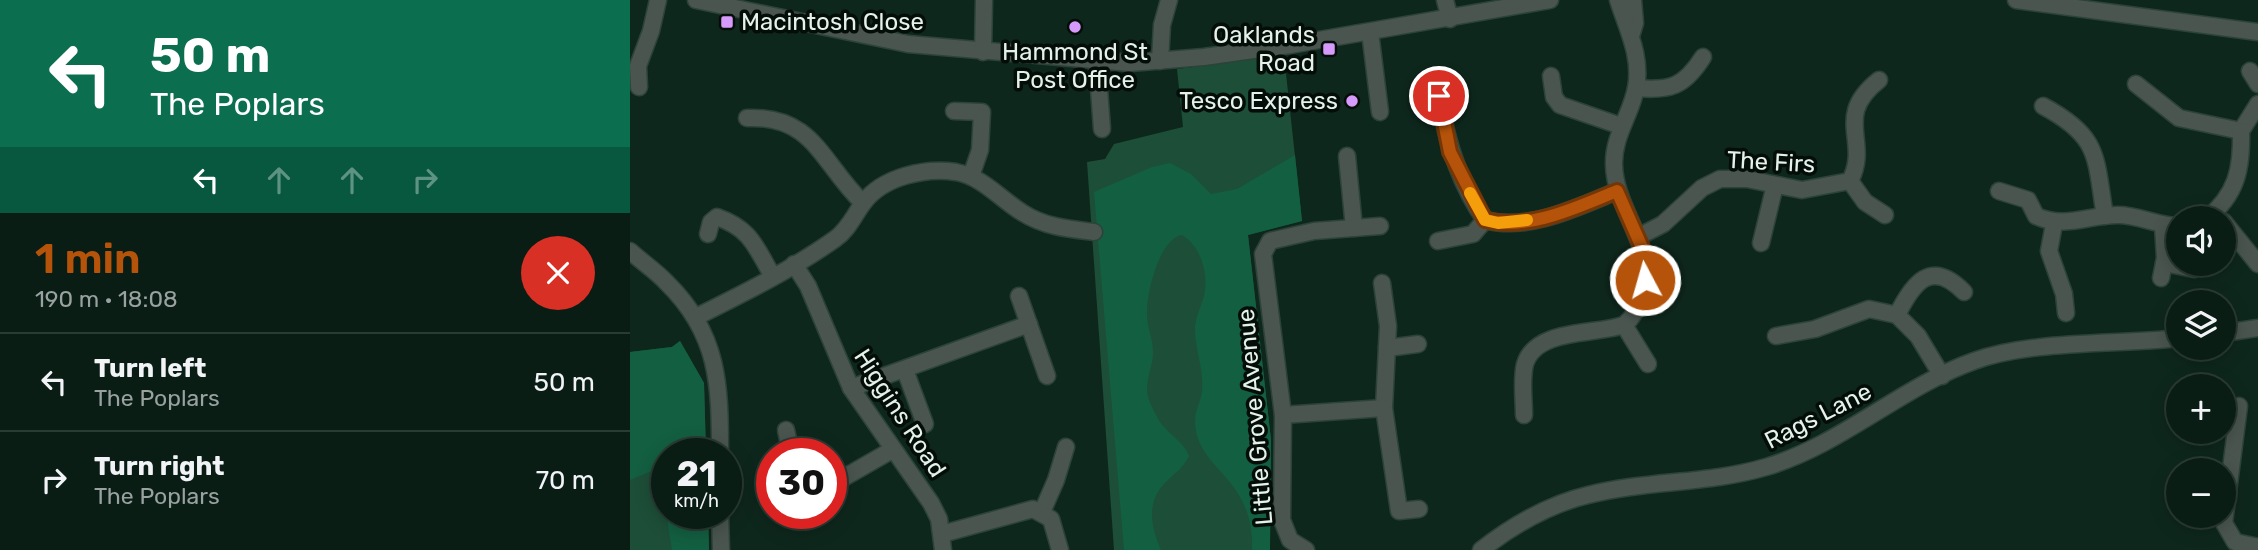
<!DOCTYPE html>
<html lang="en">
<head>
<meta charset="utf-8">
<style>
  body { margin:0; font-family:Rubik,sans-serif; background:#13261e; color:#f1f3f6; height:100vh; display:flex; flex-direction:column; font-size:26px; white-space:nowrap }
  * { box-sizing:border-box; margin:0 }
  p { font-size:23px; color:#99a2a0 }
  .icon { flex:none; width:38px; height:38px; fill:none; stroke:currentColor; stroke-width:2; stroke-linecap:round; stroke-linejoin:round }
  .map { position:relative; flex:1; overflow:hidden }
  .drawer { display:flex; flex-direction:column; background:#0a1d15; width:630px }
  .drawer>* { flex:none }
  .banner { background:#0b6e4f; color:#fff; overflow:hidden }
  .fabs { position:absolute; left:1536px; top:206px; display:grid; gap:14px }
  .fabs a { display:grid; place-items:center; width:70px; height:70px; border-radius:50%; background:#0a1d15; box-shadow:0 4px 18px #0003,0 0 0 2px #2a3b34; font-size:35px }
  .speed { position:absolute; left:21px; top:438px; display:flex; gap:14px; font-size:35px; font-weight:700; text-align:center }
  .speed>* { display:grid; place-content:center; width:91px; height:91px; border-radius:50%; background:#0a1d15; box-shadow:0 4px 18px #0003,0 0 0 2px #2a3b34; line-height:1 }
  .speed small { font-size:18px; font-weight:400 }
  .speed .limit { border:10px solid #d22; background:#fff; color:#111 }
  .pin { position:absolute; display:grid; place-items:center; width:60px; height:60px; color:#fff; margin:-30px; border:4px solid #fff; border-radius:50%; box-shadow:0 2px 7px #0007 }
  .me { position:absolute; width:77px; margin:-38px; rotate:354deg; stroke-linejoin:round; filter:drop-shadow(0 0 5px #0008) }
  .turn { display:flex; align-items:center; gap:24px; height:147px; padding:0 35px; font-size:32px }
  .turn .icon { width:91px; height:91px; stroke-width:2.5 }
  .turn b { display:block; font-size:49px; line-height:60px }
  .lanes { display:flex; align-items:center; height:66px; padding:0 35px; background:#0003; justify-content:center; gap:35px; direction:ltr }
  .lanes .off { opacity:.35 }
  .round { display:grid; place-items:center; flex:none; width:74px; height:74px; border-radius:37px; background:#13261e }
  .overview { display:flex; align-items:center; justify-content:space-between; height:119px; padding:0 35px }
  h1 { font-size:42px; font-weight:600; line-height:52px; color:#b45309 }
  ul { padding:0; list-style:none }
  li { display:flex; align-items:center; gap:21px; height:98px; padding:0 35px; border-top:2px solid #2a3b34 }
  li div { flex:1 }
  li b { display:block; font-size:26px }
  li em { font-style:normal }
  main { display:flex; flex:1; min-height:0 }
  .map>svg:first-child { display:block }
</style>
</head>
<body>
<main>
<section class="drawer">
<div class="banner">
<div class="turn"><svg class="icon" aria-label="left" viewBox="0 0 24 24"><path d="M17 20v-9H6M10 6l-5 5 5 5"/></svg><div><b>50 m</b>The Poplars</div></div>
<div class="lanes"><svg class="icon" aria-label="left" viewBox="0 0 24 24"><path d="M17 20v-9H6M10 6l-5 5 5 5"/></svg><svg class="icon off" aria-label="ahead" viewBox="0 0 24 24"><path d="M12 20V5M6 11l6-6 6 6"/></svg><svg class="icon off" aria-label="ahead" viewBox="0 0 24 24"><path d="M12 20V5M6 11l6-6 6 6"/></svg><svg class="icon off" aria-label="right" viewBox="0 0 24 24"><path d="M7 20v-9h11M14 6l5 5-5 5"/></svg></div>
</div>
<div class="overview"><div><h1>1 min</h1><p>190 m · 18:08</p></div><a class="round" style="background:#d93025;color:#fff"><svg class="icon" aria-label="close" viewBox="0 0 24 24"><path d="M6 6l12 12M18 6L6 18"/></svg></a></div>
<ul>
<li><svg class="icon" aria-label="left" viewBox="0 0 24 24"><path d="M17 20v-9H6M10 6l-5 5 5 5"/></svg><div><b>Turn left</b><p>The Poplars</p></div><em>50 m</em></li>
<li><svg class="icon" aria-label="right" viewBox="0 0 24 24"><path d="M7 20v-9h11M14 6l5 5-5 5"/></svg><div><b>Turn right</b><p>The Poplars</p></div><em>70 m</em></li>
</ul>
</section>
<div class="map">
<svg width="1628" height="550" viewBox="0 0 1628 550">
  <rect width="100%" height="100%" fill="#0e271c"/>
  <!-- green -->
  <g fill="#1d4e38">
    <polygon points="654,55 672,221 618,235 641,440 640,550 484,550 457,162 475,159 484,144 553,127 547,69"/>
    <polygon points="50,341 74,383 76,453 37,453 37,513 78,513 79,550 0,550 0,352 42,347"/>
  </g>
  <!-- forest -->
  <g fill="#135f42">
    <path d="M665,155L672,221L618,235L641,440L640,550H622C623,528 618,507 605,489C590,467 566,453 565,422C565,410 571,401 572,391C574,370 566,352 565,332C564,320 571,307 574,296C579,274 571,246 552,235C529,239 516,294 517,315C517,327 523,339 523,352C523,369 513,383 519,400C523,409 528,421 535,428C544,438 554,443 559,456C553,468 546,472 537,481C515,501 521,527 531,550H494L464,192L522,167L540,163L561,174L581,194L607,189Z"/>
    <polygon points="50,341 74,383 76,453 37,453 37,513 78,513 79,550 42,550 29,468 0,480 0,352 42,347"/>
  </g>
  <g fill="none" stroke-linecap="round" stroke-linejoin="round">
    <!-- minor casing -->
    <g stroke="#2c4339" stroke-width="19">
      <g id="minor">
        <polyline points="66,0 278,44 500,63 574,57 660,45 920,0"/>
        <polyline points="815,0 820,19"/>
        <polyline points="1386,0 1628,32"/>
        <polyline points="740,32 750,112"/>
        <polyline points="1002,33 1005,23 1003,0"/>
        <polyline points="353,52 354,0"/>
        <polyline points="530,61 532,25 539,0"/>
        <polyline points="467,62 472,129"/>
        <polyline points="1620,71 1628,84"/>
        <polyline points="921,76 924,97 930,105 991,126"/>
        <polyline points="1506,84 1549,118 1611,131 1628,104"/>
        <polyline points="9,87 8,66 21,31 28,0"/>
        <path d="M1006,88C1040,91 1054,87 1073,57"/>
        <path d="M824,89L809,96C816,141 829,183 855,220C898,232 948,207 987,191"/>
        <path d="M1413,106C1471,137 1465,157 1475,216"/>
        <polyline points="324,111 352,112 350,150 341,176"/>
        <path d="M117,118C184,115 192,164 233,203"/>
        <polyline points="717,156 724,228"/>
        <polyline points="1220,181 1235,202 1255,215"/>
        <path d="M1369,191L1398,200L1406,216C1435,229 1458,215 1488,215C1509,215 1527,226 1549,226"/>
        <path d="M1576,219C1607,195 1612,168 1611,131"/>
        <polyline points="1594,222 1628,264"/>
        <polyline points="1424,224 1419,251 1434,294 1436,313"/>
        <path d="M78,234L81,222L87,217C121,229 125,246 142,275"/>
        <path d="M1008,237L1033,224L1072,188L1090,179H1117L1172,190L1220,181C1241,141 1202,117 1249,80"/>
        <polyline points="808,241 843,234 855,220"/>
        <polyline points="1131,243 1145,185"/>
        <path d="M0,251C12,262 26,271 37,283C89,334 90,385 90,453"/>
        <polyline points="1534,263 1564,269"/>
        <polyline points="164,264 178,286 221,388 301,503 309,519 313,550"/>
        <polyline points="1531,278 1535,258 1533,226"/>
        <polyline points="752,283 758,326 754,408 769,511 789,509"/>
        <polyline points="389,296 417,376"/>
        <polyline points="1267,315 1288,336 1312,376"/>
        <path d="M66,317C112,294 163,269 205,239C219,229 224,215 234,202C253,177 295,167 326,172C353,177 370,199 393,213C415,227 439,229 464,232"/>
        <polyline points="994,325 1018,364"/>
        <polyline points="1594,333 1628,328"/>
        <path d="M1146,336L1185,329L1239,309L1267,315C1283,283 1301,258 1334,292"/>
        <polyline points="757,348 788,344"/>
        <polyline points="275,370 295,424"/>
        <polyline points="221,388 399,324"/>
        <polyline points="1609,406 1594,523 1605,542 1628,547"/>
        <polyline points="653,415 754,408"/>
        <path d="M894,415C894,399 891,380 895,364C906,328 965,335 994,325C1003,318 1007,308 1011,298C1030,250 985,212 984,165C983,136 1001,115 1006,88C1012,56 997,29 988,0"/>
        <polyline points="156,430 161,453"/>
        <polyline points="201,485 262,450"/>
        <polyline points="412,512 426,480 436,447"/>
        <polyline points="90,513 91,550"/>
        <polyline points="312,534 403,509 421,519 430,550"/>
        <polyline points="676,550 660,540 652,520 653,415 633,254 640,241 684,231 750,226"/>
        <path d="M851,550C882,526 920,504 958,495C1017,480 1079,484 1136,467C1211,445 1271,387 1344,361C1401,340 1486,345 1549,338"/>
      </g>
    </g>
    <!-- minor -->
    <use href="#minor" stroke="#4a554f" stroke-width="16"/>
  </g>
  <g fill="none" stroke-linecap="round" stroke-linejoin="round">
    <!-- route casing -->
    <g stroke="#753606" stroke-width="18">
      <path id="route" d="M809,96L820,152L855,220C899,231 947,207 987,191L1014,252L1015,280"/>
    </g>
    <!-- route -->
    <use href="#route" stroke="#b45309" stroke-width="12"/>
    <!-- slow -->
    <polyline stroke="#f59e0b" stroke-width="12" points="840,193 855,220 868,223 897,220"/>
  </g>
  <!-- markers -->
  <g fill="#d69bfa" stroke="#040d08" stroke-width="2.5">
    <rect x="90" y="15" width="14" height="14" rx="3.5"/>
    <circle cx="445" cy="27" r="7"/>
    <rect x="692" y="42" width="14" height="14" rx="3.5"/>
    <circle cx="722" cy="101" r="7"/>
  </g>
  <g text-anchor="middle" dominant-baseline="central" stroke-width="7" stroke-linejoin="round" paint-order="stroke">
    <!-- poi labels -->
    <g font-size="24" fill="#e4f2ea" stroke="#040d08" text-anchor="end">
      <text x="111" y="22" text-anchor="start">Macintosh Close</text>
      <text x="685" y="35">Oaklands<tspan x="685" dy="28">Road</tspan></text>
      <text x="445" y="52" text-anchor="middle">Hammond St<tspan x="445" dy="28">Post Office</tspan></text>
      <text x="708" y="101">Tesco Express</text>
    </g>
    <!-- street labels -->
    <g font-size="24" fill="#e4f2ea" stroke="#040d08">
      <text transform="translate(1141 162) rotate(3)">The Firs</text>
      <text transform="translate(270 413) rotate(57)">Higgins Road</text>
      <text transform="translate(1188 416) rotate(-27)">Rags Lane</text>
      <text transform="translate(625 417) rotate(-95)">Little Grove Avenue</text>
    </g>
  </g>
</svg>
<div class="fabs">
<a><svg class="icon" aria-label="sound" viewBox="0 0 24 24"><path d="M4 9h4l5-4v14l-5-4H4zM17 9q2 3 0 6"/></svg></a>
<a><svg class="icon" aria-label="layers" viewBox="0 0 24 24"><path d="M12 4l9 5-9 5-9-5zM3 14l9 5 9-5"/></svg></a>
<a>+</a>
<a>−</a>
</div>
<div class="speed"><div>21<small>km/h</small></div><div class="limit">30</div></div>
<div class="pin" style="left:809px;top:96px;background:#d93025"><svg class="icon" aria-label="arrive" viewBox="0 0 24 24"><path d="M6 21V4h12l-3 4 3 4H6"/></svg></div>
<svg class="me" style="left:1015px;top:280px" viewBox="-20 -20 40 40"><circle r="17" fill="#b45309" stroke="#fff" stroke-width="3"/><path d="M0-11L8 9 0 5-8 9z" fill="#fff"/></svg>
</div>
</main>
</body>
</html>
